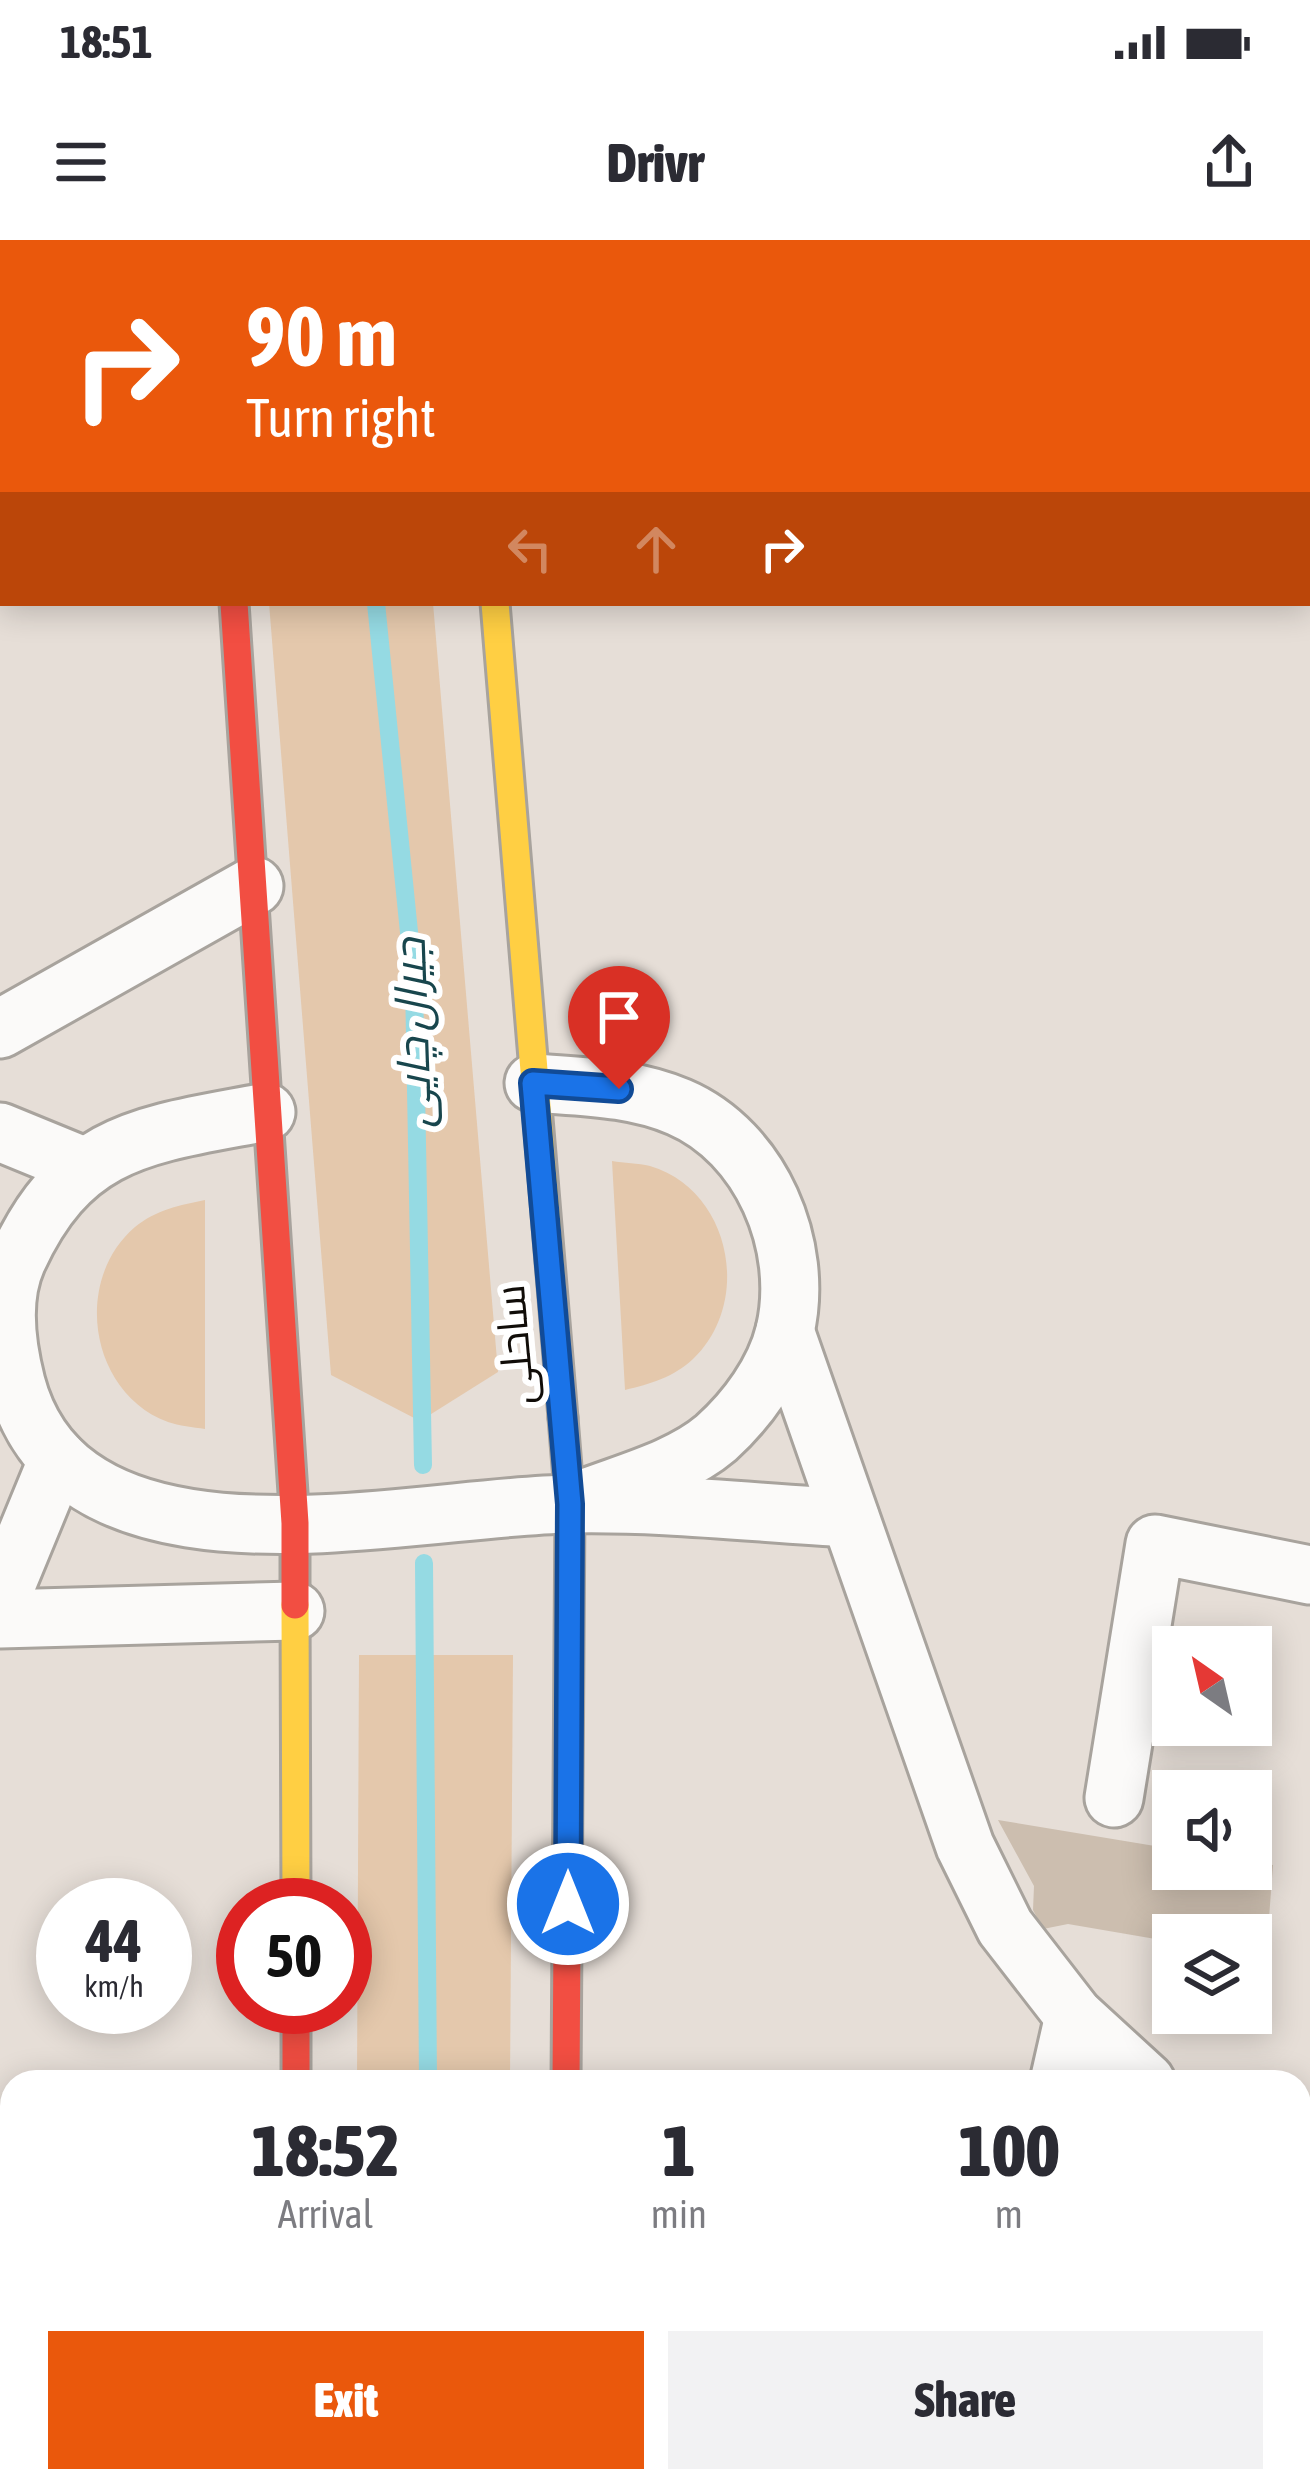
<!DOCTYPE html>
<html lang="en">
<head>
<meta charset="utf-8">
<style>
  body { margin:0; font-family:"Asap Condensed",Cairo,sans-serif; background:#f2f2f3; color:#2b2b33; height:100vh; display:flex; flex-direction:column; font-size:45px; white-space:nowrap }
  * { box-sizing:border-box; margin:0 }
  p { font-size:39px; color:#7c7c81 }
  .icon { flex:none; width:66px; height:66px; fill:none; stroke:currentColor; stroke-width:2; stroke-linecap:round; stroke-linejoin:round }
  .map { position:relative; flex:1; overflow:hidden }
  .details { position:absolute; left:0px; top:1830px; width:1311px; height:423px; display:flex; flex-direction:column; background:#fff; border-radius:36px 36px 0 0; box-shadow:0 6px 30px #0003 }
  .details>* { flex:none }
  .top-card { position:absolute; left:0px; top:0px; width:1311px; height:366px; box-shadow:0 6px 30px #0003; background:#ea580c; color:#fff; overflow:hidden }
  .needle { width:78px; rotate:326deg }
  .tools { position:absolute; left:1152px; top:1386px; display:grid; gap:24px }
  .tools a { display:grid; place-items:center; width:120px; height:120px; border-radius:0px; background:#fff; box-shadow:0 6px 30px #0003; font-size:60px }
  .speed { position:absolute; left:36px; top:1638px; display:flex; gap:24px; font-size:60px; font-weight:700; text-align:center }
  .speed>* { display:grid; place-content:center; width:156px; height:156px; border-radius:50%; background:#fff; box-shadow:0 6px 30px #0003; line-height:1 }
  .speed small { font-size:30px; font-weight:400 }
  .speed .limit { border:18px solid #d22; background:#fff; color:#111 }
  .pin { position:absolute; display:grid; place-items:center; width:102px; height:102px; color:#fff; margin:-123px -51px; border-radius:50% 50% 50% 0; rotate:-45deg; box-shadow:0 0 12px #0007 }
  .pin .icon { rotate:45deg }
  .me { position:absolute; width:132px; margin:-66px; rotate:0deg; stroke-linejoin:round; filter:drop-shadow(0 0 9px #0008) }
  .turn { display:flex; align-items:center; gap:42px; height:252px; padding:0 48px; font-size:54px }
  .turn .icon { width:156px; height:156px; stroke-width:2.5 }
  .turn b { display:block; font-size:84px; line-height:102px }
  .lanes { display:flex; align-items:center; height:114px; padding:0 48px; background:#0003; justify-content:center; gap:60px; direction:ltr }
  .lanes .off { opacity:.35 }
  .eta { display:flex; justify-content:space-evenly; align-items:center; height:204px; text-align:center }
  .eta b { font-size:72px; font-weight:800; line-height:84px }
  .button { display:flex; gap:24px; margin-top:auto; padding:24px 48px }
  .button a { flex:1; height:138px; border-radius:0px; background:#ea580c; color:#fff; font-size:48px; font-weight:800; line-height:138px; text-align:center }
  .button a+a { background:#f2f2f3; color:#2b2b33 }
  .status { display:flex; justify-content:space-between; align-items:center; height:84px; padding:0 60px; background:#fff; direction:ltr }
  .status svg { height:33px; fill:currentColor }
  header { display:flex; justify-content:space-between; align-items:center; height:156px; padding:0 48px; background:#fff; font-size:54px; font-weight:800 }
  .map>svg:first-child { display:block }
</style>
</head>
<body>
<div class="status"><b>18:51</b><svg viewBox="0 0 49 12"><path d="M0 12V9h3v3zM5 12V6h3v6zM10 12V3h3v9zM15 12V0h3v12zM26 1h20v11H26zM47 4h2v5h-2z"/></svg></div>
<header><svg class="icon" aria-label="menu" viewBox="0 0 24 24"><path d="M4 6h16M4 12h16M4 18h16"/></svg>Drivr<svg class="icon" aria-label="share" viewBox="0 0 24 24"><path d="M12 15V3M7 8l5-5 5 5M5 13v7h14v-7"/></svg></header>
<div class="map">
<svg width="1310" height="2252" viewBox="0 0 1310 2252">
  <rect width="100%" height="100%" fill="#e6ded7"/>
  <!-- green -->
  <g fill="#e4c8ac">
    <polygon points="269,363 433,363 498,1132 420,1181 331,1135"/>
    <path d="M612,921C624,923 638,923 650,926C731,950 753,1062 693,1119C674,1137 650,1144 625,1150Z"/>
    <path d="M205,960V1189C193,1187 179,1186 168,1182C90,1153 72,1041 135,987C156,970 180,965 205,960Z"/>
    <polygon points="359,1415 513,1415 510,1842 357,1842"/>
    <rect x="355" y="2241" width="152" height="11"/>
  </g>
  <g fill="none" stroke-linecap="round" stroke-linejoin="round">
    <!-- stream -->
    <g stroke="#95dae3" stroke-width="18">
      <polyline points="340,0 340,3"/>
      <polyline points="376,363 414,742 423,1225"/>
      <polyline points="424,1323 428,1842"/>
      <polyline points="428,2241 428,2252"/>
    </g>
  </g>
  <!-- building -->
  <polygon fill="#ccbeaf" points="998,1580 1173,1609 1173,1629 1251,1629 1251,1621 1273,1625 1266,1718 1251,1715 1251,1695 1173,1695 1173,1702 1068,1684 1043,1689 1033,1670 1034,1646"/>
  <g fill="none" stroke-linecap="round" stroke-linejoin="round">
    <!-- street casing -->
    <g stroke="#a8a39d" stroke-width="63">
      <g id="street">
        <polyline points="0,789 254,646"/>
        <path d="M534,843C583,847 632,847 679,867C761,902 805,1006 785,1091C775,1132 747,1170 716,1198C682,1227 631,1241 591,1256"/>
        <path d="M266,872C146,895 73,898 17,1020C0,1058 6,1104 16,1143C72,1356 412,1266 569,1264C662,1262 757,1273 850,1278"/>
        <polyline points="0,892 83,926"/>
        <polyline points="785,1091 965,1606 1005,1687 1074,1776 1146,1842"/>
        <polyline points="0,1360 58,1219"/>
        <polyline points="0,1379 295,1371"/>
        <polyline points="1114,1558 1155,1304 1310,1335"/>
        <polyline points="1059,1842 1074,1776"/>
        <polyline points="1299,1933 1310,1936"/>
        <polyline points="0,2009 12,2031"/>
        <polyline points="969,2252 972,2241"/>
      </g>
    </g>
    <!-- slow casing -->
    <g stroke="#a8a39d" stroke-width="33">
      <g id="slow">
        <polyline points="200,0 200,3"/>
        <polyline points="495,363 563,1178"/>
        <polyline points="295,1365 296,1665"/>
        <polyline points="296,2241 296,2252"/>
      </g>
    </g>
    <!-- jam casing -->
    <g stroke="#a8a39d" stroke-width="33">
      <g id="jam">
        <polyline points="466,0 466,3"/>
        <polyline points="234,363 295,1283 295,1365"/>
        <polyline points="563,1178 570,1264 566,1842"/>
        <polyline points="296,1767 296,1842"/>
        <polyline points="564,2241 564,2252"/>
      </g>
    </g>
    <!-- street -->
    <use href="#street" stroke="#fbfaf9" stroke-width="57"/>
    <!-- slow -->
    <use href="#slow" stroke="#ffcf43" stroke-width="27"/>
    <!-- jam -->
    <use href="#jam" stroke="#f24e42" stroke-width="27"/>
  </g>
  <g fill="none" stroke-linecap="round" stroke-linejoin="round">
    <!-- route casing -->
    <g stroke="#114b97" stroke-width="30">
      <polyline id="route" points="568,1664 570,1264 533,843 619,849"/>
    </g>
    <!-- route -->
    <use href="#route" stroke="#1a73e8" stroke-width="21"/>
  </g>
  <g text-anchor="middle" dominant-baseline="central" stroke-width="12" stroke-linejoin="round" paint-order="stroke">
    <!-- street labels -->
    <g font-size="42" fill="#100c08" stroke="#fff">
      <text transform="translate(514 1105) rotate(-95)">ساحلی</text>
    </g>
    <!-- water labels -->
    <g font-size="45" font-style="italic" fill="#18464d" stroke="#fff">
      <text transform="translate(412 793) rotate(-92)">جیرال چایی</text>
    </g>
  </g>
</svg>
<div class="tools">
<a><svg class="needle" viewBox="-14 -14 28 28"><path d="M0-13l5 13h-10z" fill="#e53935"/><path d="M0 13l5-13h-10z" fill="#7c7c81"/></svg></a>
<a><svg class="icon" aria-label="sound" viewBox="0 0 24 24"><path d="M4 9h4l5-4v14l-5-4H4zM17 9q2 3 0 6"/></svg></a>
<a><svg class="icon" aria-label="layers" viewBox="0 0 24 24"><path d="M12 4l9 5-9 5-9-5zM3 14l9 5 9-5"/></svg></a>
</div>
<div class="speed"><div>44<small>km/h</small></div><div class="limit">50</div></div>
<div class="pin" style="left:619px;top:849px;background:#d93025"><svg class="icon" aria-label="arrive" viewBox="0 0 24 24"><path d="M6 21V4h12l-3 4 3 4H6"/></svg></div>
<svg class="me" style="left:568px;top:1664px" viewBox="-20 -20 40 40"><circle r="17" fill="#1a73e8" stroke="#fff" stroke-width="3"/><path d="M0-11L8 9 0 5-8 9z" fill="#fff"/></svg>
<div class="top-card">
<div class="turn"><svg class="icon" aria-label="right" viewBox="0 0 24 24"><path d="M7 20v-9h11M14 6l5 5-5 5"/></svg><div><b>90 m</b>Turn right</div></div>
<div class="lanes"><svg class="icon off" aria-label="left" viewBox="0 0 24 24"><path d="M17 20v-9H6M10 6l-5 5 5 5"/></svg><svg class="icon off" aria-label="ahead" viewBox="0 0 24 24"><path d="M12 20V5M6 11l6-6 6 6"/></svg><svg class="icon" aria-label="right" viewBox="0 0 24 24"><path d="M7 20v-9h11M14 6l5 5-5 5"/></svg></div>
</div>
<section class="details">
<div class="eta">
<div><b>18:52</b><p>Arrival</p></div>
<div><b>1</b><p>min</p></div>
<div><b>100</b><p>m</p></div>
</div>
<div class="button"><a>Exit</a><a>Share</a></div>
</section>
</div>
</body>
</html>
